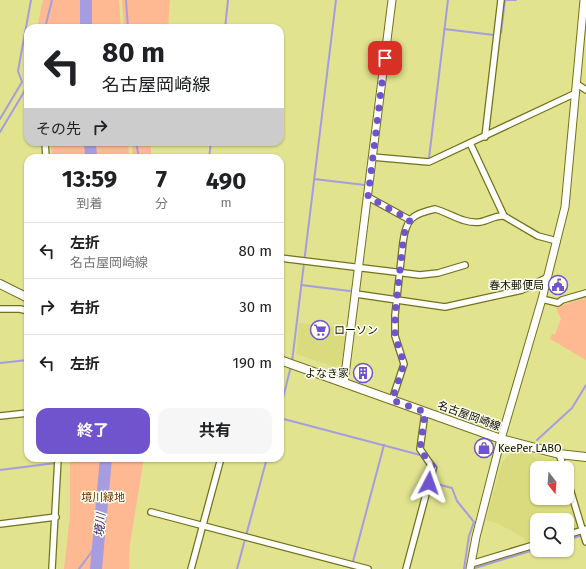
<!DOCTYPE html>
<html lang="ja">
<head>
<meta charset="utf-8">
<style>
  body { margin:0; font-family:"Fira Sans","Noto Sans JP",sans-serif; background:#f6f6f6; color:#202124; height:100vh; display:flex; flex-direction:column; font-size:15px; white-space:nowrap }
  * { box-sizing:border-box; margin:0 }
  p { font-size:13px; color:#757577 }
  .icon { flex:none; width:22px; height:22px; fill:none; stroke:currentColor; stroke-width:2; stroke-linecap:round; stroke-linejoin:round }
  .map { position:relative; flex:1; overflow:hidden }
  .sheet { position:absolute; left:24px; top:154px; width:260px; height:308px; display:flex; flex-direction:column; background:#fff; border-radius:12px; box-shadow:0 1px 3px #0004 }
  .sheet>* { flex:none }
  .top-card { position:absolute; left:24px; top:24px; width:260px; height:122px; border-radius:12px; box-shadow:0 1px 3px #0004; background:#fff; color:#202124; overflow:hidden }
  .needle { width:26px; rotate:163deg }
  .buttons { position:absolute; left:530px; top:461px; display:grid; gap:8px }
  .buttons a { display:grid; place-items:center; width:44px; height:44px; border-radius:8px; background:#fff; box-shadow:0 1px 3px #0004; font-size:20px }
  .pin { position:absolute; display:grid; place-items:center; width:34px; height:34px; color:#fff; margin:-17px; border-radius:8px; box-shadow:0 2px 6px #0006 }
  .me { position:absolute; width:44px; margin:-22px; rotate:4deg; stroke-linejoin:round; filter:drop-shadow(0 0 3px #0008) }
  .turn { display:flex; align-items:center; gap:14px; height:84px; padding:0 12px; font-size:18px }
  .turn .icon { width:52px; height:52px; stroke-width:2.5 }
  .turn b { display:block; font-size:28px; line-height:34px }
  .then { display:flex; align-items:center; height:38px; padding:0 12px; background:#0003; gap:8px; font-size:15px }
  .eta { display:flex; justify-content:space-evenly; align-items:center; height:68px; text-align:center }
  .eta b { font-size:24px; font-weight:700; line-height:28px }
  .action { display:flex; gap:8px; margin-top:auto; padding:8px 12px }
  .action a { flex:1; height:46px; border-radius:12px; background:#7054cd; color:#fff; font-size:16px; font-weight:700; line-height:46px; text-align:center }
  .action a+a { background:#f6f6f6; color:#202124 }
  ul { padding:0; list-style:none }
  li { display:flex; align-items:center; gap:12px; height:56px; padding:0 12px; border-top:1px solid #e0e0e0 }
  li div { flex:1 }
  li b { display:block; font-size:15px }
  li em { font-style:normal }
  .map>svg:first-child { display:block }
</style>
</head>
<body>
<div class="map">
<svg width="586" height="569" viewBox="0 0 586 569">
  <rect width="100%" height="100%" fill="#e1e38f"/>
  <!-- built -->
  <g fill="#d9db7e">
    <polygon points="299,323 346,328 342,362 335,367 296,354"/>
    <polygon points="515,451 560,460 562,468 537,468 537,498 567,498 567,483 581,529 567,533 567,520 558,520 556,512 537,517 537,542 526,545 524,538 497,523 486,520 502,461 504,461 506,457"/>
  </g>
  <!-- green -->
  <g fill="#feb993">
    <polygon points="43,0 119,0 121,28 37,28"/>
    <polygon points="122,0 170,0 168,28 124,28"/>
    <polygon points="51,142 128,142 129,158 52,158"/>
    <polygon points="132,142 151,142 151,158 133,158"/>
    <polygon points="586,298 586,360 550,339 552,334 555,334 561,319 556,307"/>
    <polygon points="70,458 144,458 130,544 129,569 64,569 70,516"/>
  </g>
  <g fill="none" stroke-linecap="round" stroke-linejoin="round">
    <!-- stream -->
    <g stroke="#a59de0" stroke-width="2">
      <polyline points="126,0 128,28"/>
      <polyline points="45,28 52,0"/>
      <polyline points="225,28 228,0"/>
      <polyline points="444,29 494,35 501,33 505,0 516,0"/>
      <polyline points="0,119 22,82 18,71 31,0"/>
      <polyline points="0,132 24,92 28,81"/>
      <polyline points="136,142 139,158"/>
      <polyline points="209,158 211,142"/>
      <polyline points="429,158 448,0"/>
      <polyline points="314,179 365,185"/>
      <polyline points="301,285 350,291"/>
      <polyline points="292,362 336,0"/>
      <polyline points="0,363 28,360"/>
      <polyline points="280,410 291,366"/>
      <polyline points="280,418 424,456"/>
      <polyline points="537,440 572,408 586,385"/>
      <polyline points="431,460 437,467 433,483 452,488 457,501 474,522 469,536 464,569"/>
      <polyline points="0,470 56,463"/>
      <polyline points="567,540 583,535"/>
      <polyline points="79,569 99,542"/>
      <polyline points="237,569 267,458"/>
      <polyline points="351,569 384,445"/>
      <polyline points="472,569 537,549"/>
    </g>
    <!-- river -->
    <g stroke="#a59de0" stroke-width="12">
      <polyline points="86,28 86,0"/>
      <polyline points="90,142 91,158"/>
      <polyline points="96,569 106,458"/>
    </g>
    <!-- minor casing -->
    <g stroke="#72721b" stroke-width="8">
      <g id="minor">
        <polyline points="577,84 586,90"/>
        <polyline points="485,137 501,0"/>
        <polyline points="45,142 46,158"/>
        <polyline points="470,143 504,216 538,236 557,241"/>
        <polyline points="372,157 429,162 576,93"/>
        <polyline points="368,197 410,220"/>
        <polyline points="280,258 420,275 438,273 465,265"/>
        <polyline points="356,294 445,307 522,290 548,277"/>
        <polyline points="542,299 558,303 562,300 586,293"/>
        <polyline points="0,309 20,309 28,311"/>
        <path d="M392,400L404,364L395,336V315L403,242C406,219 412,214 435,209C450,213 463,224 480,222C488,221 495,215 504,216"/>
        <polyline points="0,416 28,413"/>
        <polyline points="559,454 564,468"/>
        <polyline points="567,479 586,542"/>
        <polyline points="151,512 368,569"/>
        <polyline points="0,524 56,517"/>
        <polyline points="567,535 586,529"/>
        <polyline points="471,564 537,544"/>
        <polyline points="52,569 58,458"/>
        <polyline points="191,569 221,458"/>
        <polyline points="406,569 433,468 420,449 425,412"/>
      </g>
    </g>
    <!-- tertiary casing -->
    <g stroke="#72721b" stroke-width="9">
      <g id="tertiary">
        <polyline points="344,383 392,0"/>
        <polyline points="470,569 476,537 501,439 542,299 565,207 584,0"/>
      </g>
    </g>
    <!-- primary casing -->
    <g stroke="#72721b" stroke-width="10">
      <g id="primary">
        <polyline points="0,284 28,298"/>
        <polyline points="280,360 501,439 559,454 586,457"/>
      </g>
    </g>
    <!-- minor -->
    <use href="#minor" stroke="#fff" stroke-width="5.5"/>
    <!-- tertiary -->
    <use href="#tertiary" stroke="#fff" stroke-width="7"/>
    <!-- primary -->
    <use href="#primary" stroke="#fff" stroke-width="8"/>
  </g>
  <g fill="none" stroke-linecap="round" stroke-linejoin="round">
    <!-- route -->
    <polyline stroke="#7054cd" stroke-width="7" stroke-dasharray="0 12.6" points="385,58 368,197 410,220 405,230 403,242 395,315 395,336 404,364 392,400 425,412 420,449 433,468 429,483"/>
  </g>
  <!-- icons -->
  <defs>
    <g id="civic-ring" transform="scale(1)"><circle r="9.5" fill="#feffef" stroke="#7054cd" stroke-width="1.5"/><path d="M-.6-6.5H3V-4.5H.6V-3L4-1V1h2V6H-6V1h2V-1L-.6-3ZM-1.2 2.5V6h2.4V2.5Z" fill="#7054cd"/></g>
    <g id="supermarket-ring" transform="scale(1)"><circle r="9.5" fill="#feffef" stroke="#7054cd" stroke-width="1.5"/><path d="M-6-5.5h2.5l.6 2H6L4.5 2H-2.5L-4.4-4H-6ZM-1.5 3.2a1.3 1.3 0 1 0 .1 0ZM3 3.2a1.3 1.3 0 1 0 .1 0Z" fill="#7054cd"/></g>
    <g id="building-ring" transform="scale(1)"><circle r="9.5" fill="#feffef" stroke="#7054cd" stroke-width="1.5"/><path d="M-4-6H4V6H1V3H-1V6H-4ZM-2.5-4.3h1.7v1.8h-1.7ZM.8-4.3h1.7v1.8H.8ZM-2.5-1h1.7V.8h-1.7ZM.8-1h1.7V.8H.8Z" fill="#7054cd"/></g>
    <g id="shop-ring" transform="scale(1)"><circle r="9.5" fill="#feffef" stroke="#7054cd" stroke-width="1.5"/><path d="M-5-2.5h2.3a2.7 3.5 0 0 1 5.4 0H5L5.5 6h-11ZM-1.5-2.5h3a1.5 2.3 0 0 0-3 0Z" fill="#7054cd"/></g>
  </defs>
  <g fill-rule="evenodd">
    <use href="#civic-ring" x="558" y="285"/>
    <use href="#supermarket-ring" x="320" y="330"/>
    <use href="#building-ring" x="363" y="373"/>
    <use href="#shop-ring" x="484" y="448"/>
  </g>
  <g text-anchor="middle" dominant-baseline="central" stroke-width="3" stroke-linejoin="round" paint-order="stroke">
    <!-- poi labels -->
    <g font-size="11" fill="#0d0d00" stroke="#feffef" text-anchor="end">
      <text x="544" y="285">春木郵便局</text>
      <text x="334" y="330" text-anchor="start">ローソン</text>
      <text x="349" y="373">よなき家</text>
      <text x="498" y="448" text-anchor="start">KeePer LABO</text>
    </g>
    <!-- street labels -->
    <g font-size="11" fill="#0d0d00" stroke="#feffef">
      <text transform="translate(469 416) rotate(20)">名古屋岡崎線</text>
    </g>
    <!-- park labels -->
    <g font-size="11" fill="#6e3002" stroke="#feffef">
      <text x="103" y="497">境川緑地</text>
    </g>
    <!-- water labels -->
    <g font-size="12" font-style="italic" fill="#36226f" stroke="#feffef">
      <text transform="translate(100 525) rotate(-85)">境川</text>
    </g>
  </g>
</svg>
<div class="buttons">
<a><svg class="needle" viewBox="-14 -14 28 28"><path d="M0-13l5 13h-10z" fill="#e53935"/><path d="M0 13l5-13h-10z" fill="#757577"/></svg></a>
<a><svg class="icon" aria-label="search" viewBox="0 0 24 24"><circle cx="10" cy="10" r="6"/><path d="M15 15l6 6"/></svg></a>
</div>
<div class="pin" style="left:385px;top:58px;background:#d93025"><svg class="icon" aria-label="arrive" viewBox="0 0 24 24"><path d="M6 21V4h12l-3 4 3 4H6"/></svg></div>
<svg class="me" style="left:429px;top:483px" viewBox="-20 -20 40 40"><path d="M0-17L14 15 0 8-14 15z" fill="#7054cd" stroke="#fff" stroke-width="4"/></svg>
<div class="top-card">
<div class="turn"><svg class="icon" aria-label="left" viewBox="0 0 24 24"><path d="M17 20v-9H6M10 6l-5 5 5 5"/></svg><div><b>80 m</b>名古屋岡崎線</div></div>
<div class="then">その先<svg class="icon" aria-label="right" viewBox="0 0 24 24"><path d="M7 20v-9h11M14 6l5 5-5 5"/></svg></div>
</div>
<section class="sheet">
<div class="eta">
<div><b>13:59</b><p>到着</p></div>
<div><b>7</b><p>分</p></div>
<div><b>490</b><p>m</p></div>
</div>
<ul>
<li><svg class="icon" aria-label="left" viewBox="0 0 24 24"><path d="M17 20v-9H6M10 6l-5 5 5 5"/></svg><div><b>左折</b><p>名古屋岡崎線</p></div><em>80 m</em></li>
<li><svg class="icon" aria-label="right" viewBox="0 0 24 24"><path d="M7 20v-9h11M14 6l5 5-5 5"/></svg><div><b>右折</b></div><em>30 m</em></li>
<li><svg class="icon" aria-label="left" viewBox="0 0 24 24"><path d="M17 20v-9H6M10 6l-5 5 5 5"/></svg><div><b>左折</b></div><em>190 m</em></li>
</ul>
<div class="action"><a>終了</a><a>共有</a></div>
</section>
</div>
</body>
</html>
